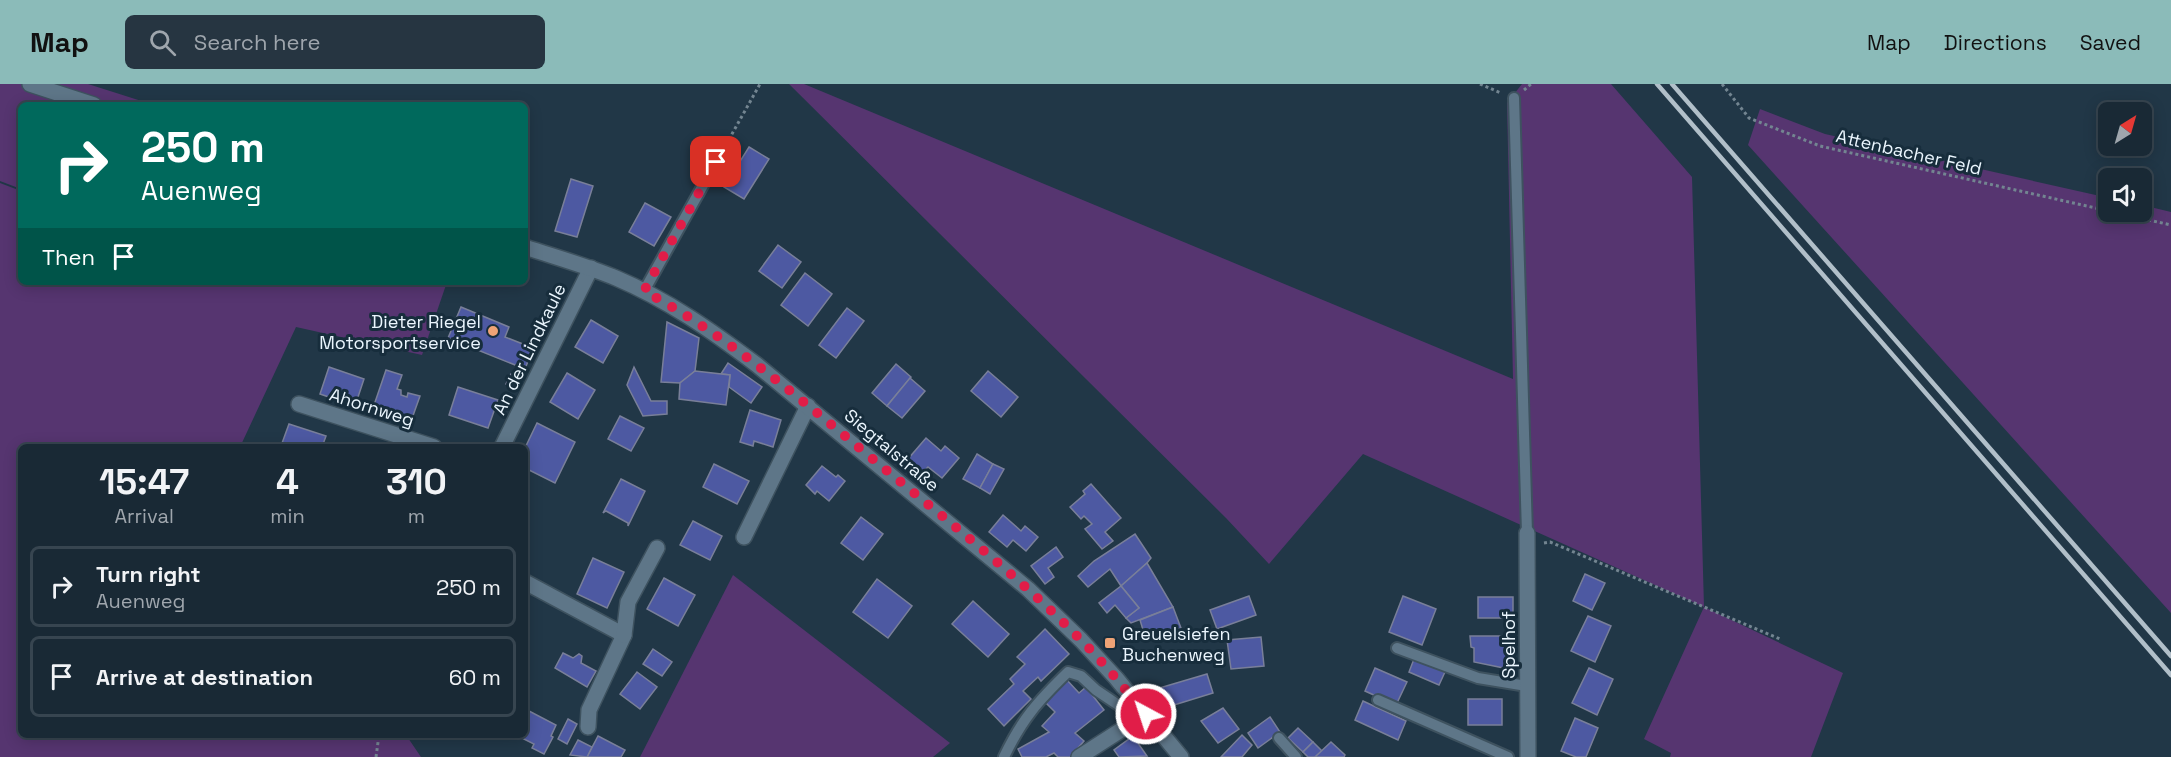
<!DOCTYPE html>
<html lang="en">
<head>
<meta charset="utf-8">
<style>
  body { margin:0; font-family:"Space Grotesk",sans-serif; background:#263541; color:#f1f3f6; height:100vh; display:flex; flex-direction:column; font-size:22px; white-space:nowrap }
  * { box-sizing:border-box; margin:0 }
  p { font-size:20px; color:#9fa6ad }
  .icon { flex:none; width:33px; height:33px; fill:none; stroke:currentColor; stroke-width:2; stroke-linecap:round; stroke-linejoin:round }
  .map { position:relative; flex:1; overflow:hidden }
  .details { position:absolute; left:18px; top:360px; width:510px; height:294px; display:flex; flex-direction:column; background:#192935; border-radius:9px; box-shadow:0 3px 15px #0003,0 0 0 2px #374550 }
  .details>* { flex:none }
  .banner { position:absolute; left:18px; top:18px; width:510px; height:183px; border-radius:9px; box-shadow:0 3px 15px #0003,0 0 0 2px #374550; background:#00695c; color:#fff; overflow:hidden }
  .needle { width:39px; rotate:37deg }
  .tools { position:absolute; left:2098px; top:18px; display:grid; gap:12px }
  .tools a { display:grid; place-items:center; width:54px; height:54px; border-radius:9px; background:#192935; box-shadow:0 3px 15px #0003,0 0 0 2px #374550; font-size:30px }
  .pin { position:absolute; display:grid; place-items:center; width:51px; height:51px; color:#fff; margin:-26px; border-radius:12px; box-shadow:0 3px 9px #0006 }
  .me { position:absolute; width:66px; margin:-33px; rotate:320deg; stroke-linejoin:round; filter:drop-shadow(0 0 4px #0008) }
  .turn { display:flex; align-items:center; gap:21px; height:126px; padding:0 24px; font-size:27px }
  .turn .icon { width:78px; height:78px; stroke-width:2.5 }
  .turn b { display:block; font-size:42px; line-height:51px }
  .then { display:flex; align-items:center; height:57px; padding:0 24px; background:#0003; gap:12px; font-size:22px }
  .eta { display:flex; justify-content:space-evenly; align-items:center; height:102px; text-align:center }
  .eta b { font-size:36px; font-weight:800; line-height:42px }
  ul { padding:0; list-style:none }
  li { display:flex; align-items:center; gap:18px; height:81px; margin:0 12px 9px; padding:0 12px; border:3px solid #374550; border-radius:9px }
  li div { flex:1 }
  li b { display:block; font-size:22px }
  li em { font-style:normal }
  header { display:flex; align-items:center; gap:36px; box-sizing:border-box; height:84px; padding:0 30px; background:#8bbbb9; color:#111 }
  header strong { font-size:28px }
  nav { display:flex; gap:33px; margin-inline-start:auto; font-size:21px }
  .search { width:420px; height:54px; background:#263541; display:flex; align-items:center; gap:15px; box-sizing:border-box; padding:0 21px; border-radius:9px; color:#9fa6ad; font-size:22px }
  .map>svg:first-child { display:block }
</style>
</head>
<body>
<header>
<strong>Map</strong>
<div class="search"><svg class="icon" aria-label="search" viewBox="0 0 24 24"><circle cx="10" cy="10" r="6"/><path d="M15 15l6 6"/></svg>Search here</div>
<nav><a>Map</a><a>Directions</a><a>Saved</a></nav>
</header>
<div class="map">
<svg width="2171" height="673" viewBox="0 0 2171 673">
  <rect width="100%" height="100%" fill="#213747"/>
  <!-- green -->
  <g fill="#563570">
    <polygon points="0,0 88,0 154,21 21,21 21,105 0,97"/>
    <polygon points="789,0 804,0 1513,295 1507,19 1522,0 1611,0 1692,93 1704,523 1843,589 1811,673 1670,673 1671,669 1644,655 1704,523 1363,370 1269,480 1226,434"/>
    <polygon points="1760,25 1825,50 2109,114 2109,128 2142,128 2142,121 2171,128 2171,529 1748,61"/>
    <polygon points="0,99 21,107 21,198 447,198 422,271 296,243 240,363 21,363 21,651 406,651 421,673 0,673"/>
    <polygon points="733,491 950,659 933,673 640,673"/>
  </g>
  <!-- building -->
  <g fill="#4d59a2" stroke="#797f99" stroke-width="1.5">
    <polygon points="749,63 769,75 744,115 724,103"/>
    <polygon points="571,95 593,102 577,153 555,147"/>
    <polygon points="645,119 671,133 654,162 629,148"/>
    <polygon points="778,161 801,178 782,204 759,187"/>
    <polygon points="805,189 832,210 808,242 781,221"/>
    <polygon points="461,223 509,243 505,253 533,264 525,285 448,254"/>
    <polygon points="847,224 864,237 836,274 819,261"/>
    <polygon points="591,236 618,252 603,279 575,263"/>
    <polygon points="667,238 699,254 695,287 680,299 661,298"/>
    <polygon points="728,279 762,303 751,319 729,303 730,291 721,290"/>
    <polygon points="896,280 911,293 887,322 872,309"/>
    <polygon points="329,283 364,295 355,322 320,310"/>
    <polygon points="634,283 651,317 667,317 667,330 643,332 627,301"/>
    <polygon points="386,286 402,291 397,305 401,306 401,311 407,313 408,309 420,312 410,340 372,327"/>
    <polygon points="695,287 730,291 726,321 679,315 680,299"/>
    <polygon points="988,287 1018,313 1001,333 971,307"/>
    <polygon points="567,289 595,306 578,335 550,318"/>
    <polygon points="511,290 521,295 516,305 506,300"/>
    <polygon points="910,294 925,307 902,334 887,322"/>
    <polygon points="458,303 498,316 488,344 449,331"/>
    <polygon points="750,326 781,336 773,363 754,357 753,362 740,358"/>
    <polygon points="620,332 644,344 631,367 608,355"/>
    <polygon points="537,339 575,358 555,399 525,384 525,364"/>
    <polygon points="289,340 326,352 322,363 281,362"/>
    <polygon points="926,354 941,367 945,362 959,374 942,394 928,383 923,388 908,375"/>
    <polygon points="977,370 993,380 980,404 963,395"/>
    <polygon points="714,380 749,397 737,420 703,403"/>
    <polygon points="993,380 1004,385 990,410 980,404"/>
    <polygon points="822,382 836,393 838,391 845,397 829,417 817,407 815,410 806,401"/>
    <polygon points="621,395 645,407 628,442 628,439 606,427 603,429"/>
    <polygon points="1091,400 1121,434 1105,448 1113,457 1102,465 1085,445 1092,440 1084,432 1081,435 1070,423 1085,410 1083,407"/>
    <polygon points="1003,431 1021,447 1025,442 1038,453 1026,467 1013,456 1007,463 989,448"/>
    <polygon points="861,433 883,450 863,476 841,459"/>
    <polygon points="693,437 722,452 710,476 680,461"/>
    <polygon points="1135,450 1151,474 1147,479 1121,502 1110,485 1088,503 1078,492 1094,477"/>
    <polygon points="1056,463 1063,473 1048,484 1054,493 1045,500 1031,482"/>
    <polygon points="593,474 624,488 607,524 577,510"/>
    <polygon points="1147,479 1173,523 1131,539 1126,534 1139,524 1121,502"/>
    <polygon points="1585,490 1605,499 1592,526 1573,517"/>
    <polygon points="664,494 695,511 678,542 647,525"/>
    <polygon points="877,495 912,522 888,554 853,528"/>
    <polygon points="1121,502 1139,524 1126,534 1115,521 1107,529 1099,519"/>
    <polygon points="1249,512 1256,531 1217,545 1210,526"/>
    <polygon points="1403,512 1436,525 1422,561 1389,548"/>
    <rect x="1478" y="513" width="35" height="21"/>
    <polygon points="973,517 1009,550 988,573 952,540"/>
    <polygon points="1173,523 1181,544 1146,556 1140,536"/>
    <polygon points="1588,532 1611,542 1595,578 1571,567"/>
    <polygon points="1045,545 1069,570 1041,597 1038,593 1023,607 1031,615 1004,642 988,625 1014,600 1010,595 1025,580 1017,573"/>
    <polygon points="1470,552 1508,552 1508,564 1504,584 1474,578 1474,564 1471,563"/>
    <polygon points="1261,553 1264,582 1231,585 1227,556"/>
    <polygon points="653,565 672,578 662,592 643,580"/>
    <polygon points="563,569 573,574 579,570 582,572 581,579 596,587 587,603 555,584"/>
    <polygon points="1414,575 1445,588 1439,601 1409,588"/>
    <polygon points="1375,584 1407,598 1396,621 1365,607"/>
    <polygon points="1589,584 1613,595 1597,631 1572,619"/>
    <polygon points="637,588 657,603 640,625 620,610"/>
    <polygon points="1207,590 1213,609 1161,625 1156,605"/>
    <polygon points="1066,595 1079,609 1086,603 1104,626 1075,649 1084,657 1070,673 1058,673 1054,669 1046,673 1022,673 1018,665 1049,648 1042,642 1055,628 1043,616"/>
    <rect x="1468" y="615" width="34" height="26"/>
    <polygon points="1363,617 1406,637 1398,656 1355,636"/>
    <polygon points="1223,624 1239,645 1218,659 1201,637"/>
    <polygon points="529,627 556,641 551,652 553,653 544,670 532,664 534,660 516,651 525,651 525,634"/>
    <polygon points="1270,633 1280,648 1258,664 1248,649"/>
    <polygon points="1575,634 1598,644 1586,673 1576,673 1561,667"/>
    <polygon points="568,635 577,640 567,660 558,655"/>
    <polygon points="1298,644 1313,658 1303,668 1288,654"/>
    <polygon points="1242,651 1252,661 1242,673 1221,673"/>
    <polygon points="598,652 625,666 621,673 587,673"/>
    <polygon points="1133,652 1147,672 1119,673 1114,666"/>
    <polygon points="578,656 592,663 587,673 570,671"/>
    <polygon points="1313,658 1322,667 1315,673 1308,673 1303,668"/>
    <polygon points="1331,658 1345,671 1344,673 1315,673"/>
  </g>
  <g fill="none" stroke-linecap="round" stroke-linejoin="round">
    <!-- lane casing -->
    <g stroke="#3e525f" stroke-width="14">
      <g id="lane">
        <polyline points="1514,14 1527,449"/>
        <polyline points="644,207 716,78"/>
        <polyline points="1397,564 1478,594 1527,602"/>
        <polyline points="1378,616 1508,673"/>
        <polyline points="1279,654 1296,673"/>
        <path d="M1004,673C1022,635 1038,617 1068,588L1081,592L1096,606L1139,635"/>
      </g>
    </g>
    <!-- street casing -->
    <g stroke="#3e525f" stroke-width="18">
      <g id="street">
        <polyline points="299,320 434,363"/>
        <polyline points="502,363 591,184"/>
        <polyline points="1527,449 1528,673"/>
        <polyline points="744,453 808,322"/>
        <polyline points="525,498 624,551 589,626 588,643"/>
        <polyline points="624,551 628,518 657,464"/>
        <polyline points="1079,673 1146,630"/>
      </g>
    </g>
    <!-- secondary casing -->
    <g stroke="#3e525f" stroke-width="18">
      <g id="secondary">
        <polyline points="30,0 94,21"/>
        <path d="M525,163C555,173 587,182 616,194C668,216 712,247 757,281L1028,505L1081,556L1116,594L1181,673"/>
      </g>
    </g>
    <!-- path -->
    <g stroke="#738591" stroke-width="3" stroke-dasharray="3 3" stroke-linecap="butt">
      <polyline points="1480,0 1501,9"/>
      <polyline points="1722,0 1749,34 1820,62 2109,127"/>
      <polyline points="1524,6 1531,0"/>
      <polyline points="723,66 760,0"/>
      <polyline points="2113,128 2171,141"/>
      <polyline points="1544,459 1550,458 1780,555"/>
      <polyline points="376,673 379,651"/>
    </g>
    <!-- lane -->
    <use href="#lane" stroke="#5e7688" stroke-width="10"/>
    <!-- street -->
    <use href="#street" stroke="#5e7688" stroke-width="15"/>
    <!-- secondary -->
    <use href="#secondary" stroke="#5e7688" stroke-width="15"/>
    <!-- rail -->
    <g stroke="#b1bfc9" stroke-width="4.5">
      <polyline points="1657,0 2171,591"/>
      <polyline points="1672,0 2171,572"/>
    </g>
  </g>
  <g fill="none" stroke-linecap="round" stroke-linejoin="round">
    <!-- route -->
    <path stroke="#e11d48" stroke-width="10" stroke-dasharray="0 18" d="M716,78L644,207C728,252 800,315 874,376C944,434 1016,490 1080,555C1103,578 1124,604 1146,630"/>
  </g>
  <!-- markers -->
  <g fill="#efa376" stroke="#172d3c" stroke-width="2">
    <circle cx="493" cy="247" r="6"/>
    <rect x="1104" y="553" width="12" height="12" rx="3"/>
  </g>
  <g text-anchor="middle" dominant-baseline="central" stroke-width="6" stroke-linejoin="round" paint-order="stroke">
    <!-- street labels -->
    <g font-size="18" fill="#ebf6fe" stroke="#172d3c">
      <text transform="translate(1909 68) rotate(13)">Attenbacher Feld</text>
      <text transform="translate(529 265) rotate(-64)">An der Lindkaule</text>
      <text transform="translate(372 323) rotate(18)">Ahornweg</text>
      <text transform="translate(892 366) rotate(40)">Siegtalstraße</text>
      <text transform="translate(1508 561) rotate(-90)">Spelhof</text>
    </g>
    <!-- poi labels -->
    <g font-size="18" fill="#ebf6fe" stroke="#172d3c" text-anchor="end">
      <text x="481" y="237">Dieter Riegel<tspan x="481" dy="21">Motorsportservice</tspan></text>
      <text x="1122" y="549" text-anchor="start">Greuelsiefen<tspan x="1122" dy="21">Buchenweg</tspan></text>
    </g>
  </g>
</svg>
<div class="tools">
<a><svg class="needle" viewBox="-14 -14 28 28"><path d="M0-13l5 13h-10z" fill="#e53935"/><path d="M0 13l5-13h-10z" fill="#9fa6ad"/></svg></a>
<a><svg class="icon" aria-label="sound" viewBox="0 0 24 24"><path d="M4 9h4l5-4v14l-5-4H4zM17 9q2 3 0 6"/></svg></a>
</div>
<div class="pin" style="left:716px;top:78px;background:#d93025"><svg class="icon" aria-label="arrive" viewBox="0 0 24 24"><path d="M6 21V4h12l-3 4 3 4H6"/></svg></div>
<svg class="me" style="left:1146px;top:630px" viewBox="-20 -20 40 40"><circle r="17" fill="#e11d48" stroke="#fff" stroke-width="3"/><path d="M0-11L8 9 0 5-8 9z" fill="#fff"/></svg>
<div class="banner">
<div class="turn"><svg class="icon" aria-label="right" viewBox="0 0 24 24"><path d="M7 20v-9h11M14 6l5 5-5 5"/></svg><div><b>250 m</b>Auenweg</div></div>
<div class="then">Then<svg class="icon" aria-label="arrive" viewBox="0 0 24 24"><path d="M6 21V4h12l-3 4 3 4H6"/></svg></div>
</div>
<section class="details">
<div class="eta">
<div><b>15:47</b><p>Arrival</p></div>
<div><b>4</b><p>min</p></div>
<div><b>310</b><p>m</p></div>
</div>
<ul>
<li><svg class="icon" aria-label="right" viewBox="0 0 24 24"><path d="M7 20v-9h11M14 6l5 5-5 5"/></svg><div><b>Turn right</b><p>Auenweg</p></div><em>250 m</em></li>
<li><svg class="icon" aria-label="arrive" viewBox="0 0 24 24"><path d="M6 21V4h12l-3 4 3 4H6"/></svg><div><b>Arrive at destination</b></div><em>60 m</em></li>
</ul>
</section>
</div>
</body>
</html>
